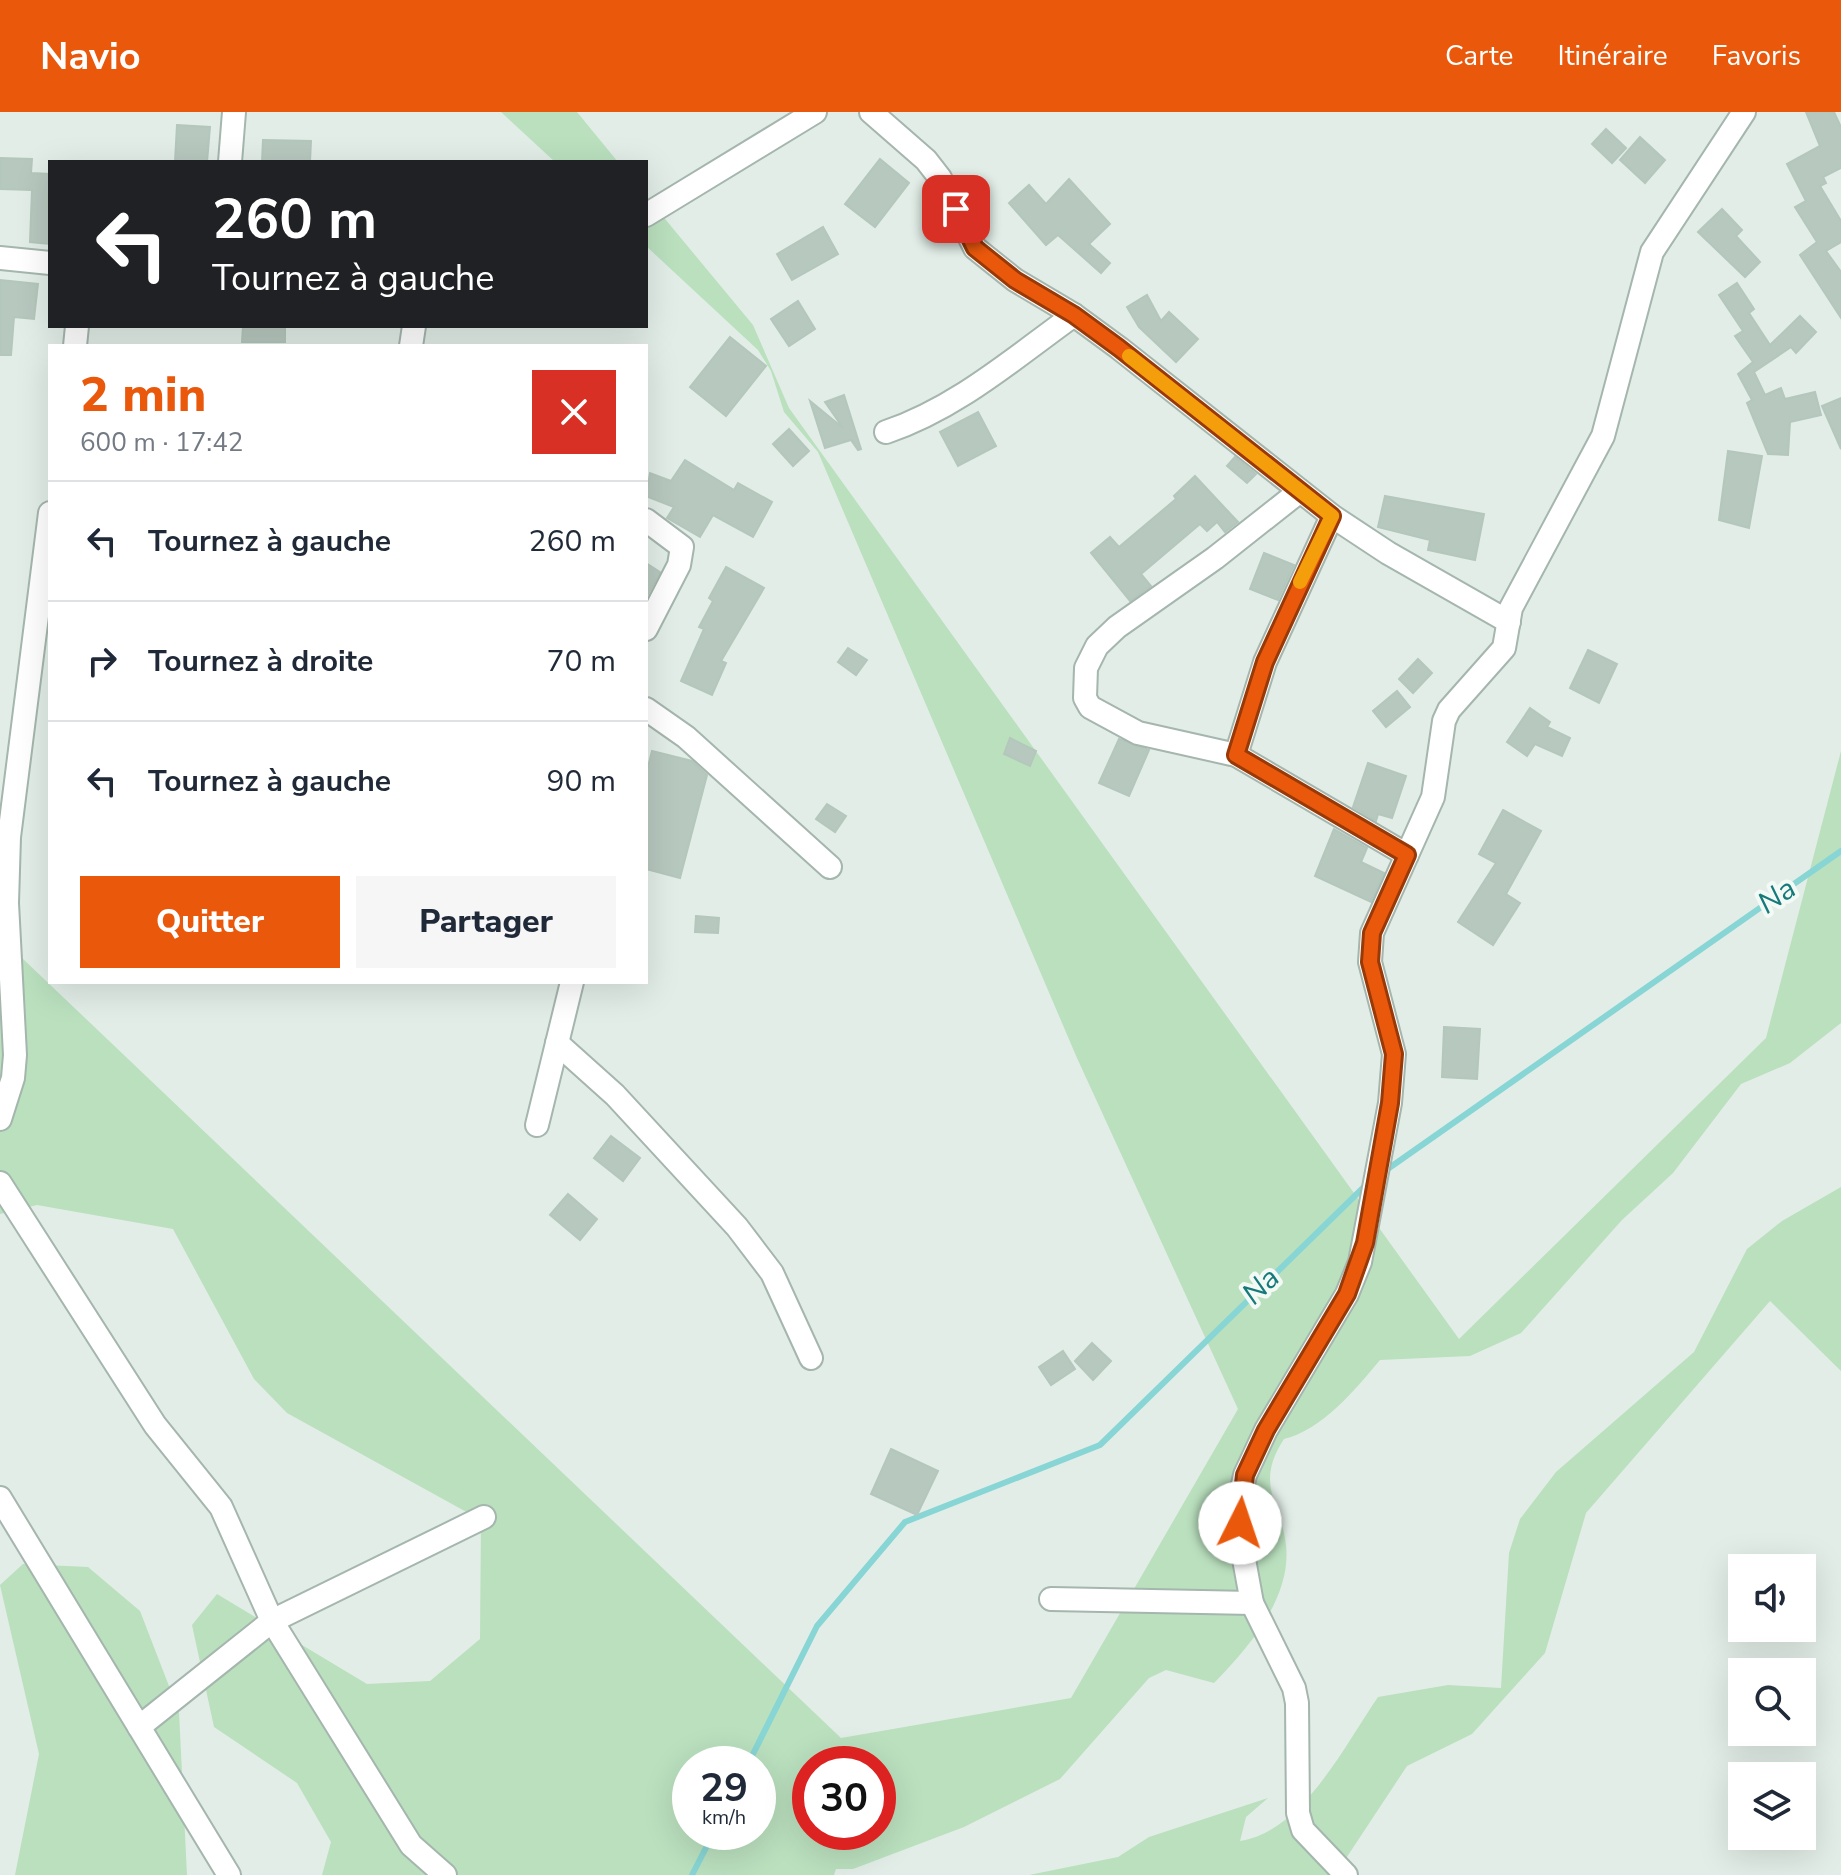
<!DOCTYPE html>
<html lang="fr">
<head>
<meta charset="utf-8">
<style>
  body { margin:0; font-family:"Nunito Sans",sans-serif; background:#f6f6f7; color:#1f2937; height:100vh; display:flex; flex-direction:column; font-size:30px; white-space:nowrap }
  * { box-sizing:border-box; margin:0 }
  p { font-size:26px; color:#747a83 }
  .icon { flex:none; width:44px; height:44px; fill:none; stroke:currentColor; stroke-width:2; stroke-linecap:round; stroke-linejoin:round }
  .map { position:relative; flex:1; overflow:hidden }
  .panel { position:absolute; left:48px; top:232px; width:600px; height:640px; display:flex; flex-direction:column; background:#fff; border-radius:0px; box-shadow:0 8px 32px #0002 }
  .panel>* { flex:none }
  .hud { position:absolute; left:48px; top:48px; width:600px; height:168px; border-radius:0px; box-shadow:0 8px 32px #0002; background:#202124; color:#fff; overflow:hidden }
  .fabs { position:absolute; left:1728px; top:1442px; display:grid; gap:16px }
  .fabs a { display:grid; place-items:center; width:88px; height:88px; border-radius:0px; background:#fff; box-shadow:0 8px 32px #0002; font-size:40px }
  .speed { position:absolute; left:672px; top:1634px; display:flex; gap:16px; font-size:40px; font-weight:700; text-align:center }
  .speed>* { display:grid; place-content:center; width:104px; height:104px; border-radius:50%; background:#fff; box-shadow:0 8px 32px #0002; line-height:1 }
  .speed small { font-size:20px; font-weight:400 }
  .speed .limit { border:12px solid #d22; background:#fff; color:#111 }
  .pin { position:absolute; display:grid; place-items:center; width:68px; height:68px; color:#fff; margin:-34px; border-radius:16px; box-shadow:0 4px 12px #0006 }
  .me { position:absolute; width:88px; margin:-44px; rotate:4deg; stroke-linejoin:round; filter:drop-shadow(0 0 6px #0008) }
  .turn { display:flex; align-items:center; gap:28px; height:168px; padding:0 32px; font-size:36px }
  .turn .icon { width:104px; height:104px; stroke-width:2.5 }
  .turn b { display:block; font-size:56px; line-height:68px }
  .round { display:grid; place-items:center; flex:none; width:84px; height:84px; border-radius:0px; background:#f6f6f7 }
  .head { display:flex; align-items:center; justify-content:space-between; height:136px; padding:0 32px }
  h1 { font-size:48px; font-weight:800; line-height:60px; color:#ea580c }
  .button { display:flex; gap:16px; margin-top:auto; padding:16px 32px }
  .button a { flex:1; height:92px; border-radius:0px; background:#ea580c; color:#fff; font-size:32px; font-weight:800; line-height:92px; text-align:center }
  .button a+a { background:#f6f6f7; color:#1f2937 }
  ul { padding:0; list-style:none }
  li { display:flex; align-items:center; gap:24px; height:120px; padding:0 32px; border-top:2px solid #e0e1e3 }
  li div { flex:1 }
  li b { display:block; font-size:30px }
  li em { font-style:normal }
  header { display:flex; align-items:center; gap:48px; box-sizing:border-box; height:112px; padding:0 40px; background:#ea580c; color:#fff }
  header strong { font-size:38px }
  nav { display:flex; gap:44px; margin-inline-start:auto; font-size:28px }
  .map>svg:first-child { display:block }
</style>
</head>
<body>
<header>
<strong>Navio</strong>
<nav><a>Carte</a><a>Itinéraire</a><a>Favoris</a></nav>
</header>
<div class="map">
<svg width="1841" height="1763" viewBox="0 0 1841 1763">
  <rect width="100%" height="100%" fill="#e2ede7"/>
  <!-- green -->
  <g fill="#bae0be" fill-rule="evenodd">
    <polygon points="501,0 577,0 618,50 555,50"/>
    <path d="M646,84L753,213L789,296L1459,1227L1766,926L1841,639V911L1790,951L1741,972L1673,1061L1622,1108L1521,1221L1470,1244L1380,1248C1356,1277 1322,1318 1284,1327C1254,1373 1281,1390 1286,1433C1292,1486 1248,1536 1214,1571L1166,1558L1149,1566L1060,1667L964,1715L853,1757H836L834,1763H322L331,1730L297,1671L214,1615L192,1513L217,1482L367,1572L430,1569L480,1527L481,1408L287,1301L254,1267L173,1117L37,1093L0,1102V825L841,1626L1071,1586L1238,1297L1077,946L818,340L784,300L771,259L758,238L646,134ZM690,1652H758V1720H690ZM810,1652H878V1720H810Z"/>
    <path d="M1841,1075V1259L1770,1189L1586,1401L1545,1541L1472,1622L1407,1654L1335,1763H1029L1118,1745L1149,1725L1268,1686L1246,1705L1240,1729C1302,1720 1345,1633 1378,1585L1448,1573L1501,1576L1509,1441L1520,1407L1556,1360L1694,1240L1747,1137L1782,1109Z"/>
    <polygon points="23,1452 88,1455 140,1499 179,1600 187,1763 15,1763 39,1642 0,1473"/>
  </g>
  <g fill="none" stroke-linecap="round" stroke-linejoin="round">
    <!-- stream -->
    <g stroke="#87d5d4" stroke-width="6">
      <polyline points="1382,1061 1841,739"/>
      <polyline points="748,1652 817,1514 905,1410 1100,1333 1367,1072"/>
      <polyline points="692,1763 714,1720"/>
    </g>
  </g>
  <!-- building -->
  <g fill="#b7c8bf" stroke="#b4c7bc" stroke-width="2">
    <polygon points="1806,0 1834,0 1841,15 1841,56 1823,65 1826,71 1820,74 1841,109 1841,130 1826,139 1841,160 1841,206 1800,143 1817,130 1795,95 1806,89 1787,52 1820,34"/>
    <polygon points="177,13 210,15 207,50 175,50"/>
    <polygon points="1606,17 1626,36 1612,51 1592,32"/>
    <polygon points="1640,25 1665,48 1645,71 1620,48"/>
    <polygon points="263,28 311,29 310,50 262,50"/>
    <polygon points="0,46 32,47 31,61 50,62 50,132 30,130 32,78 0,77"/>
    <polygon points="880,47 909,71 875,115 845,92"/>
    <polygon points="1069,67 1110,112 1089,132 1110,151 1101,161 1058,123 1046,133 1009,91 1029,73 1046,92"/>
    <polygon points="1722,97 1742,118 1736,124 1760,150 1745,165 1698,120"/>
    <polygon points="823,115 838,142 792,168 777,142"/>
    <polygon points="0,168 38,172 34,207 14,205 11,243 0,243"/>
    <polygon points="1737,171 1754,197 1749,201 1770,233 1800,204 1816,220 1796,241 1791,235 1754,260 1765,283 1781,276 1785,287 1815,280 1821,303 1790,310 1788,343 1768,342 1747,291 1752,288 1738,262 1753,250 1735,224 1743,219 1719,183"/>
    <polygon points="1147,183 1161,209 1169,200 1198,227 1176,250 1139,215 1127,195"/>
    <polygon points="798,189 815,217 789,234 771,207"/>
    <polygon points="243,214 285,214 285,230 242,230"/>
    <polygon points="730,225 766,254 726,304 690,275"/>
    <polygon points="844,283 861,337 858,338 851,328 825,336 810,289 843,316 825,290"/>
    <polygon points="1841,286 1841,337 1822,294"/>
    <polygon points="978,300 996,334 958,354 940,320"/>
    <polygon points="789,317 809,339 793,354 773,332"/>
    <polygon points="1728,339 1762,344 1749,416 1719,408"/>
    <polygon points="1235,345 1256,362 1247,371 1227,354"/>
    <polygon points="685,348 734,378 738,371 772,390 753,425 713,403 700,425 667,406 674,395 646,384 650,361 671,369"/>
    <polygon points="1195,364 1238,410 1225,420 1217,410 1207,419 1200,412 1141,462 1151,474 1130,489 1091,441 1110,425 1119,435 1176,387 1174,384"/>
    <polygon points="1385,384 1484,402 1475,448 1428,438 1430,428 1378,415"/>
    <polygon points="1264,441 1294,453 1278,488 1250,477"/>
    <polygon points="646,451 660,460 646,486"/>
    <polygon points="726,455 764,476 721,549 726,551 712,583 681,569 704,517 699,515 713,489 709,486"/>
    <polygon points="848,536 867,548 856,563 838,550"/>
    <polygon points="1588,538 1617,552 1599,591 1570,576"/>
    <polygon points="1418,547 1432,561 1413,581 1399,567"/>
    <polygon points="1397,579 1410,595 1386,615 1373,599"/>
    <polygon points="1530,596 1550,610 1547,615 1570,626 1562,644 1535,632 1527,644 1507,630"/>
    <polygon points="1010,626 1036,639 1030,654 1004,642"/>
    <polygon points="1119,627 1149,638 1129,684 1099,671"/>
    <polygon points="652,639 692,649 707,663 680,766 646,757 646,663"/>
    <polygon points="1368,651 1406,664 1392,706 1378,702 1376,709 1353,695"/>
    <polygon points="827,692 846,704 835,720 816,707"/>
    <polygon points="1503,698 1541,719 1506,782 1520,791 1493,833 1458,810 1496,751 1479,742"/>
    <polygon points="1334,717 1367,736 1361,750 1384,761 1371,790 1315,764"/>
    <polygon points="696,804 719,806 718,821 695,820"/>
    <polygon points="1444,915 1480,917 1477,967 1442,965"/>
    <polygon points="611,1024 640,1046 623,1069 594,1046"/>
    <polygon points="568,1082 597,1107 580,1128 550,1103"/>
    <polygon points="1092,1231 1111,1249 1093,1268 1075,1249"/>
    <polygon points="1063,1239 1075,1257 1051,1273 1039,1255"/>
    <polygon points="891,1337 938,1359 917,1403 871,1382"/>
  </g>
  <g fill="none" stroke-linecap="round" stroke-linejoin="round">
    <!-- minor casing -->
    <g stroke="#a4b6ad" stroke-width="26">
      <g id="minor">
        <polyline points="871,0 926,48 940,66 975,136 1015,168 1074,203 1119,236 1332,404 1388,441 1509,510"/>
        <polyline points="230,50 234,0"/>
        <polyline points="646,103 815,0"/>
        <polyline points="0,146 50,151"/>
        <polyline points="75,234 77,214"/>
        <polyline points="411,234 414,214"/>
        <path d="M886,320C957,296 1014,246 1074,203"/>
        <polyline points="1300,379 1215,446 1117,515 1097,534 1086,556 1085,586 1090,595 1138,621 1236,643 1407,743"/>
        <polyline points="646,408 682,435 679,453 646,517"/>
        <polyline points="646,597 686,625 830,755"/>
        <polyline points="1236,643 1265,550 1332,404"/>
        <polyline points="557,931 615,983 737,1115 772,1161 811,1246"/>
        <polyline points="0,1007 13,966 15,943 7,791 9,725 50,401"/>
        <polyline points="537,1013 572,870"/>
        <polyline points="0,1071 155,1313 221,1395 272,1509 411,1733 445,1763"/>
        <polyline points="0,1386 229,1763"/>
        <polyline points="1051,1487 1252,1491"/>
        <polyline points="139,1615 272,1509 484,1405"/>
        <polyline points="1346,1763 1303,1718 1298,1701 1297,1591 1294,1576 1252,1491 1241,1431 1239,1391 1245,1363 1266,1318 1347,1182 1360,1150 1390,991 1394,942 1370,850 1372,821 1433,685 1444,609 1449,598 1504,536 1511,496 1603,324 1652,140 1744,0"/>
      </g>
    </g>
    <!-- minor -->
    <use href="#minor" stroke="#fff" stroke-width="22"/>
  </g>
  <g fill="none" stroke-linecap="round" stroke-linejoin="round">
    <!-- route casing -->
    <g stroke="#983908" stroke-width="20">
      <polyline id="route" points="956,97 975,136 1015,168 1074,203 1119,236 1332,404 1265,550 1236,643 1407,743 1372,821 1370,850 1394,942 1390,991 1365,1131 1347,1182 1266,1318 1245,1363 1240,1411"/>
    </g>
    <!-- route -->
    <use href="#route" stroke="#ea580c" stroke-width="14"/>
    <!-- slow -->
    <polyline stroke="#f59e0b" stroke-width="14" points="1129,244 1332,404 1300,470"/>
  </g>
  <g text-anchor="middle" dominant-baseline="central" stroke-width="8" stroke-linejoin="round" paint-order="stroke">
    <!-- water labels -->
    <g font-size="30" font-style="italic" fill="#177a7a" stroke="#f3f9f5">
      <text transform="translate(1777 784) rotate(-35)">Na</text>
      <text transform="translate(1261 1174) rotate(-44)">Na</text>
    </g>
  </g>
</svg>
<div class="fabs">
<a><svg class="icon" aria-label="sound" viewBox="0 0 24 24"><path d="M4 9h4l5-4v14l-5-4H4zM17 9q2 3 0 6"/></svg></a>
<a><svg class="icon" aria-label="search" viewBox="0 0 24 24"><circle cx="10" cy="10" r="6"/><path d="M15 15l6 6"/></svg></a>
<a><svg class="icon" aria-label="layers" viewBox="0 0 24 24"><path d="M12 4l9 5-9 5-9-5zM3 14l9 5 9-5"/></svg></a>
</div>
<div class="speed"><div>29<small>km/h</small></div><div class="limit">30</div></div>
<div class="pin" style="left:956px;top:97px;background:#d93025"><svg class="icon" aria-label="arrive" viewBox="0 0 24 24"><path d="M6 21V4h12l-3 4 3 4H6"/></svg></div>
<svg class="me" style="left:1240px;top:1411px" viewBox="-20 -20 40 40"><circle r="19" fill="#fff"/><path d="M0-13L10 11 0 6-10 11z" fill="#ea580c"/></svg>
<div class="hud">
<div class="turn"><svg class="icon" aria-label="left" viewBox="0 0 24 24"><path d="M17 20v-9H6M10 6l-5 5 5 5"/></svg><div><b>260 m</b>Tournez à gauche</div></div>
</div>
<section class="panel">
<div class="head"><div><h1>2 min</h1><p>600 m · 17:42</p></div><a class="round" style="background:#d93025;color:#fff"><svg class="icon" aria-label="close" viewBox="0 0 24 24"><path d="M6 6l12 12M18 6L6 18"/></svg></a></div>
<ul>
<li><svg class="icon" aria-label="left" viewBox="0 0 24 24"><path d="M17 20v-9H6M10 6l-5 5 5 5"/></svg><div><b>Tournez à gauche</b></div><em>260 m</em></li>
<li><svg class="icon" aria-label="right" viewBox="0 0 24 24"><path d="M7 20v-9h11M14 6l5 5-5 5"/></svg><div><b>Tournez à droite</b></div><em>70 m</em></li>
<li><svg class="icon" aria-label="left" viewBox="0 0 24 24"><path d="M17 20v-9H6M10 6l-5 5 5 5"/></svg><div><b>Tournez à gauche</b></div><em>90 m</em></li>
</ul>
<div class="button"><a>Quitter</a><a>Partager</a></div>
</section>
</div>
</body>
</html>
